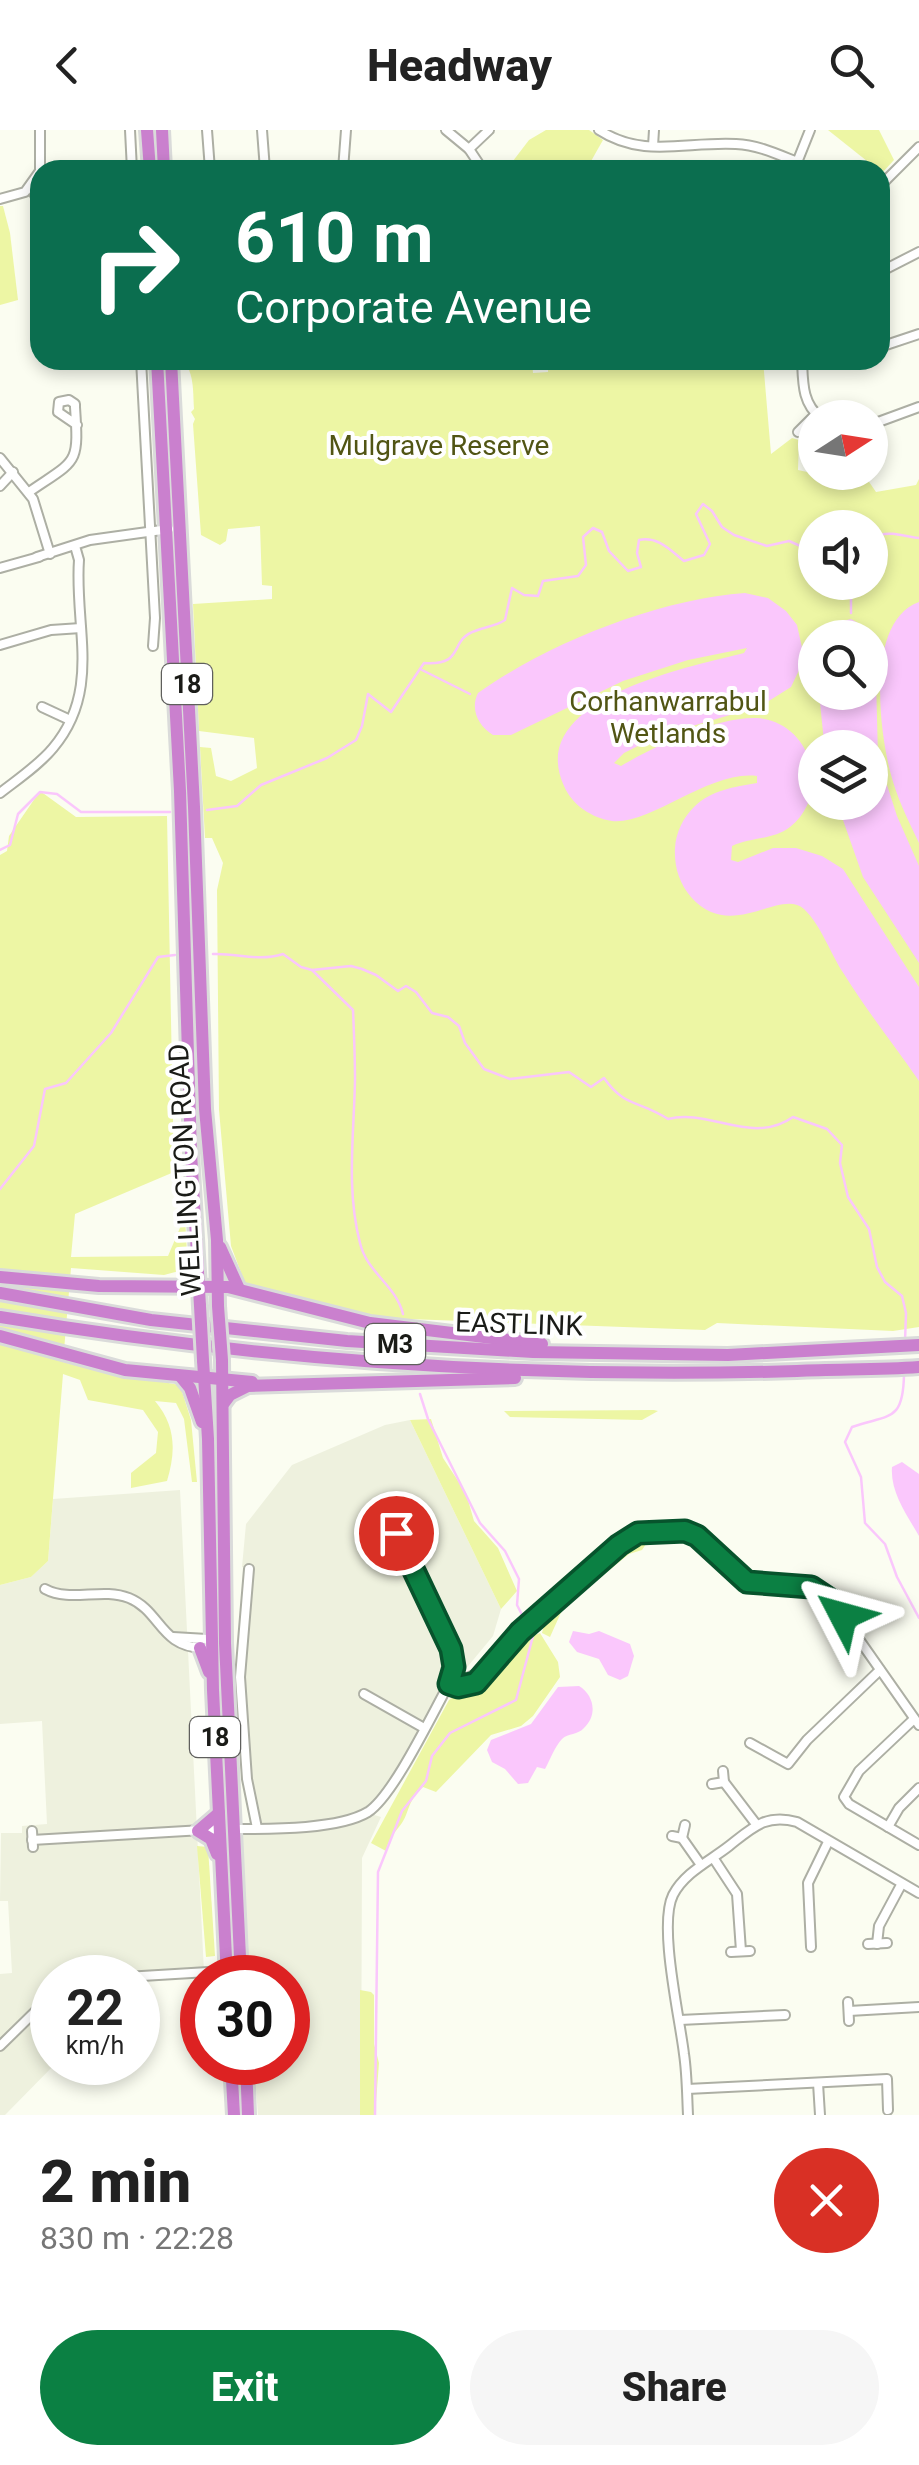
<!DOCTYPE html>
<html lang="en">
<head>
<meta charset="utf-8">
<style>
  body { margin:0; font-family:Roboto,sans-serif; background:#f6f6f6; color:#222; height:100vh; display:flex; flex-direction:column; font-size:38px; white-space:nowrap }
  * { box-sizing:border-box; margin:0 }
  p { font-size:32px; color:#767676 }
  .icon { flex:none; width:55px; height:55px; fill:none; stroke:currentColor; stroke-width:2; stroke-linecap:round; stroke-linejoin:round }
  .map { position:relative; height:1985px; overflow:hidden }
  .sheet { display:flex; flex-direction:column; background:#fff; flex:1 }
  .sheet>* { flex:none }
  .banner { position:absolute; left:30px; top:30px; width:860px; height:210px; border-radius:30px; box-shadow:0 5px 15px #0003; background:#0b6e4f; color:#fff; overflow:hidden }
  .needle { width:65px; rotate:78deg }
  .buttons { position:absolute; left:798px; top:270px; display:grid; gap:20px }
  .buttons a { display:grid; place-items:center; width:90px; height:90px; border-radius:50%; background:#fff; box-shadow:0 5px 15px #0003; font-size:50px }
  .speed { position:absolute; left:30px; top:1825px; display:flex; gap:20px; font-size:50px; font-weight:700; text-align:center }
  .speed>* { display:grid; place-content:center; width:130px; height:130px; border-radius:50%; background:#fff; box-shadow:0 5px 15px #0003; line-height:1 }
  .speed small { font-size:25px; font-weight:400 }
  .speed .limit { border:15px solid #d22; background:#fff; color:#111 }
  .pin { position:absolute; display:grid; place-items:center; width:85px; height:85px; color:#fff; margin:-42px; border:5px solid #fff; border-radius:50%; box-shadow:0 2px 10px #0007 }
  .me { position:absolute; width:110px; margin:-55px; rotate:309deg; stroke-linejoin:round; filter:drop-shadow(0 0 8px #0008) }
  .turn { display:flex; align-items:center; gap:35px; height:210px; padding:0 40px; font-size:45px }
  .turn .icon { width:130px; height:130px; stroke-width:2.5 }
  .turn b { display:block; font-size:70px; line-height:85px }
  .round { display:grid; place-items:center; flex:none; width:105px; height:105px; border-radius:52px; background:#f6f6f6 }
  .headline { display:flex; align-items:center; justify-content:space-between; height:170px; padding:0 40px }
  h1 { font-size:60px; font-weight:800; line-height:75px }
  .action { display:flex; gap:20px; margin-top:auto; padding:20px 40px }
  .action a { flex:1; height:115px; border-radius:60px; background:#0b8043; color:#fff; font-size:40px; font-weight:800; line-height:115px; text-align:center }
  .action a+a { background:#f6f6f6; color:#222 }
  header { display:flex; justify-content:space-between; align-items:center; height:130px; padding:0 40px; background:#fff; font-size:45px; font-weight:800 }
  .map>svg:first-child { display:block }
</style>
</head>
<body>
<header><svg class="icon" aria-label="back" viewBox="0 0 24 24"><path d="M15 5l-7 7 7 7"/></svg>Headway<svg class="icon" aria-label="search" viewBox="0 0 24 24"><circle cx="10" cy="10" r="6"/><path d="M15 15l6 6"/></svg></header>
<div class="map">
<svg width="919" height="1985" viewBox="0 0 919 1985">
  <rect width="100%" height="100%" fill="#fbfdf1"/>
  <!-- built -->
  <g fill="#eef1de">
    <polygon points="410,1290 501,1479 493,1506 464,1541 458,1542 385,1665 368,1683 381,1687 362,1728 361,1985 258,1985 254,1933 288,1932 288,1848 248,1847 238,1699 256,1698 247,1649 240,1547 249,1440 242,1437 246,1394 292,1335 385,1295"/>
    <polygon points="180,1360 204,1842 138,1848 52,1848 52,1932 56,1933 5,1985 0,1985 0,1844 12,1843 8,1771 0,1771 1,1703 22,1703 22,1696 47,1694 42,1591 0,1594 0,1455 31,1447 48,1431 53,1369"/>
  </g>
  <!-- green -->
  <g fill="#edf6a4" fill-rule="evenodd">
    <polygon points="546,0 589,0 603,10 586,40 506,40 529,10"/>
    <polygon points="828,0 879,0 894,30 882,43"/>
    <polygon points="0,76 3,76 10,103 18,170 0,175"/>
    <path d="M186,230H532L533,243L548,242V230H763L771,324L792,308L799,310L798,340L835,348L865,346L876,362L916,355L919,349V1197L893,1201L717,1193L705,1200L381,1188L245,1153L231,1116L219,980L217,760L223,733L212,708H205L200,617L211,618L216,646L231,651L257,638L254,608L199,601L193,474L272,469V456L262,455L260,396L228,399L226,411L220,415L201,405L193,294L195,289L191,282L194,279C193,266 194,252 189,240L184,239L182,233ZM815,398H870V452H815ZM815,508H870V562H815ZM815,618H870V672H815Z"/>
    <path d="M40,661L76,687L167,686L174,1042L75,1084L71,1127L168,1126L185,1086L187,1123L179,1141L164,1145L71,1138L63,1232L98,1241L180,1255L191,1290L197,1352H192L184,1289L176,1273L155,1271C176,1296 176,1321 167,1351L131,1358V1343L156,1323L158,1302L143,1280L88,1270L80,1250L63,1244L48,1431L31,1447L0,1455V725L7,721L9,706Z"/>
    <polygon points="504,1281 654,1280 658,1281 642,1290 510,1287"/>
    <polygon points="431,1289 443,1328 466,1363 474,1391 498,1418 517,1461 501,1479 410,1290"/>
    <path d="M643,1411L646,1414L642,1420L629,1424L563,1478L550,1507L542,1503C544,1496 546,1486 551,1480C562,1464 625,1414 643,1411Z"/>
    <path d="M540,1503L558,1532L560,1547L533,1586L521,1596L491,1605L436,1662L423,1657C412,1667 411,1672 406,1685C400,1700 391,1701 386,1721L371,1713L449,1570C462,1560 466,1562 477,1555C505,1538 502,1518 540,1503Z"/>
    <polygon points="197,1716 208,1717 215,1826 206,1827"/>
    <polygon points="360,1860 371,1862 374,1865 374,1914 379,1933 375,1985 360,1985"/>
  </g>
  <!-- water -->
  <g fill="#fac7fc">
    <path d="M745,463L768,468L786,481L797,495L803,522L802,534L791,557L761,576L658,606L624,623L614,633L621,636C654,616 719,586 757,588C812,592 832,664 790,697C773,710 751,707 732,716L731,730L738,732L773,718H796L822,726L843,739L919,857V951C894,915 867,881 844,844C831,825 821,795 804,779C780,757 732,813 691,767C679,753 674,736 675,718C676,702 683,688 694,677C711,660 734,657 757,653V646C709,640 652,695 612,691C592,688 572,675 564,656C524,569 689,537 744,523L747,518L688,530L623,551L511,605H493C478,596 470,579 478,563C548,513 659,469 745,463Z"/>
    <path d="M919,472V713C908,690 896,666 890,641C879,597 866,491 919,472Z"/>
    <path d="M851,489L865,497L875,509L878,627L897,686L919,736V833L863,747L837,673L870,672V618L825,617L824,612L819,563L870,562V508L822,507C826,495 839,492 851,489Z"/>
    <path d="M902,1332L919,1344V1406C907,1385 890,1362 892,1337Z"/>
    <polygon points="573,1501 589,1504 599,1501 630,1514 634,1526 628,1546 620,1550 608,1545 599,1529 577,1522 569,1512"/>
    <path d="M579,1556C594,1565 598,1585 584,1598C578,1605 568,1603 562,1609C555,1616 550,1630 545,1639L537,1637L528,1653L518,1654L505,1639L492,1632L487,1620L491,1610L531,1594L558,1557Z"/>
  </g>
  <g fill="none" stroke-linecap="round" stroke-linejoin="round">
    <!-- stream -->
    <g stroke="#fac7fc" stroke-width="2.5">
      <path d="M870,428L878,430L877,411L880,405C893,401 905,407 919,408"/>
      <polyline points="838,452 851,468 851,483"/>
      <polyline points="422,540 470,564"/>
      <path d="M207,680L237,676L261,655L327,628L356,610L362,596L368,564L391,582L424,533C466,536 448,510 475,501C487,496 494,497 505,490L512,458L524,465L538,466L543,451L578,446L586,435L583,407L593,398L602,402L609,421L628,441L641,437L637,423L639,410C658,406 670,420 684,431L704,425L710,414L696,384L703,374L712,381L722,397L734,405L767,416L789,411L807,419L815,417"/>
      <polyline points="0,720 10,715 18,684 40,662 57,664 81,682 170,682"/>
      <path d="M213,824C238,823 258,832 283,824L301,837L312,840L351,836L362,839L376,845L398,861L406,856L416,862L432,883L448,887L459,896L465,913L484,939L510,949L569,942L591,957L604,948C625,978 639,970 668,989C709,978 752,1016 793,987L827,999L842,1015L840,1033L848,1067L869,1099L877,1137L885,1152L902,1166L906,1183L905,1212"/>
      <path d="M312,840L353,880C354,903 355,927 355,950C354,1005 346,1059 360,1113C367,1143 396,1155 403,1184"/>
      <polyline points="0,1059 34,1016 45,959 66,953 111,903 158,827 175,825"/>
      <path d="M904,1245C903,1292 890,1284 852,1297L845,1312L861,1347L865,1393L885,1414L897,1447L919,1488"/>
      <polyline points="375,1985 378,1742 402,1681 426,1651 432,1626 450,1603 516,1570 533,1506 517,1475 519,1449 505,1421 480,1393 428,1289 420,1264"/>
    </g>
    <!-- minor casing -->
    <g stroke="#adafa4" stroke-width="12">
      <g id="minor">
        <polyline points="130,0 132,40"/>
        <polyline points="207,0 210,40"/>
        <polyline points="262,0 265,40"/>
        <polyline points="446,0 469,19 483,40"/>
        <path d="M599,0C643,29 687,11 736,14C758,15 777,24 797,32"/>
        <polyline points="653,16 654,0"/>
        <polyline points="469,19 489,0"/>
        <polyline points="40,40 40,0"/>
        <polyline points="343,40 346,0"/>
        <polyline points="794,40 810,0"/>
        <polyline points="880,56 919,17"/>
        <polyline points="31,57 40,75"/>
        <polyline points="0,69 25,62 40,41"/>
        <polyline points="880,142 919,122"/>
        <polyline points="880,217 919,204"/>
        <polyline points="141,230 155,488 153,516"/>
        <path d="M802,230C803,252 802,274 821,288"/>
        <polyline points="61,232 62,230"/>
        <polyline points="870,295 919,277"/>
        <polyline points="798,302 816,284"/>
        <polyline points="0,328 33,369 50,424"/>
        <polyline points="0,356 13,342"/>
        <path d="M29,362C77,329 79,336 75,277V274L69,270L59,272L58,282L77,295"/>
        <polyline points="37,427 90,410 169,399"/>
        <polyline points="0,438 39,427"/>
        <polyline points="0,515 51,500 81,498"/>
        <polyline points="42,577 70,590"/>
        <path d="M0,663C18,649 39,635 53,618C102,560 74,496 79,430L75,416"/>
        <polyline points="249,1439 240,1547 247,1649 257,1698"/>
        <path d="M45,1459C71,1473 101,1457 129,1468C161,1481 160,1517 203,1518"/>
        <polyline points="173,1507 207,1509 211,1514"/>
        <polyline points="453,1544 465,1549 487,1539"/>
        <polyline points="449,1554 468,1557 476,1553 520,1502 619,1415 638,1403 685,1401 697,1406 747,1452 811,1457 832,1471 919,1595"/>
        <polyline points="364,1564 424,1598"/>
        <polyline points="914,1589 859,1641 844,1667 849,1674 919,1715"/>
        <polyline points="750,1613 788,1634 807,1610 880,1540"/>
        <polyline points="724,1652 756,1694"/>
        <polyline points="712,1654 724,1652 723,1641"/>
        <polyline points="888,1697 899,1678 919,1658"/>
        <path d="M232,1699C268,1699 338,1700 368,1682C394,1665 433,1582 450,1552L454,1537L451,1519L396,1403"/>
        <polyline points="32,1701 33,1717"/>
        <polyline points="672,1706 682,1708 685,1695"/>
        <polyline points="682,1708 701,1735"/>
        <polyline points="32,1710 220,1699"/>
        <polyline points="714,1729 737,1764 741,1821"/>
        <polyline points="868,1814 887,1813"/>
        <polyline points="877,1814 879,1796 901,1755"/>
        <polyline points="811,1817 808,1753 828,1712"/>
        <polyline points="731,1822 750,1821"/>
        <polyline points="109,1848 241,1840"/>
        <polyline points="848,1872 849,1891"/>
        <polyline points="849,1881 919,1877"/>
        <polyline points="680,1890 785,1885"/>
        <polyline points="0,1916 52,1865"/>
        <polyline points="818,1953 820,1985"/>
        <polyline points="687,1959 887,1949 888,1980"/>
        <path d="M688,1985C687,1965 687,1944 684,1924C680,1889 658,1795 673,1765C685,1742 710,1731 729,1716C752,1698 766,1683 797,1692L919,1763"/>
      </g>
    </g>
    <!-- highway casing -->
    <g stroke="#dadbda" stroke-width="18">
      <g id="highway">
        <polyline points="147,0 150,40"/>
        <polyline points="162,0 164,40"/>
        <polyline points="157,230 180,661 191,1023 200,1176"/>
        <polyline points="171,230 194,677 205,979 217,1110 218,1176"/>
        <polyline points="220,1117 239,1159"/>
        <polyline points="0,1147 99,1156 228,1157 370,1193 542,1214"/>
        <polyline points="0,1163 151,1190 347,1211 533,1222 728,1225 919,1215"/>
        <path d="M0,1187C264,1231 529,1249 797,1241C838,1239 878,1240 919,1237"/>
        <polyline points="0,1206 125,1240 252,1252"/>
        <polyline points="203,1230 208,1309 213,1560 227,1848"/>
        <polyline points="222,1230 225,1513 241,1848"/>
        <polyline points="181,1247 190,1258 202,1292"/>
        <polyline points="224,1273 230,1265 248,1256 515,1248"/>
        <polyline points="200,1518 209,1542"/>
        <polyline points="217,1724 211,1709 198,1701 219,1683"/>
        <polyline points="231,1932 234,1985"/>
        <polyline points="246,1932 248,1985"/>
      </g>
    </g>
    <!-- minor -->
    <use href="#minor" stroke="#fff" stroke-width="8"/>
    <!-- highway -->
    <use href="#highway" stroke="#ca80ce" stroke-width="12"/>
    <!-- highway-bridge casing -->
    <g stroke="#dadbda" stroke-width="18" stroke-linecap="butt">
      <g id="highway-bridge">
        <polyline points="200,1176 203,1230"/>
        <polyline points="218,1176 222,1230"/>
      </g>
    </g>
    <!-- highway-bridge -->
    <use href="#highway-bridge" stroke="#ca80ce" stroke-width="12"/>
  </g>
  <g fill="none" stroke-linecap="round" stroke-linejoin="round">
    <!-- route casing -->
    <g stroke="#07532c" stroke-width="25">
      <polyline id="route" points="396,1403 451,1519 454,1537 449,1554 458,1557 476,1553 520,1502 619,1415 638,1403 685,1401 697,1406 747,1452 811,1457 832,1471 843,1486"/>
    </g>
    <!-- route -->
    <use href="#route" stroke="#0b8043" stroke-width="18"/>
  </g>
  <g text-anchor="middle" dominant-baseline="central" stroke-width="8" stroke-linejoin="round" paint-order="stroke">
    <!-- shield labels -->
    <g fill="#fff" stroke="#5f5f5d" stroke-width="2.5">
      <rect x="162" y="534" width="50" height="40" rx="8"/>
      <rect x="365" y="1194" width="60" height="40" rx="8"/>
      <rect x="190" y="1587" width="50" height="40" rx="8"/>
    </g>
    <g font-size="25" font-weight="bold" fill="#1a1b17">
      <text x="187" y="554">18</text>
      <text x="395" y="1214">M3</text>
      <text x="215" y="1607">18</text>
    </g>
    <!-- park labels -->
    <g font-size="28" fill="#515514" stroke="#fff">
      <text x="439" y="315">Mulgrave Reserve</text>
      <text x="668" y="571">Corhanwarrabul<tspan x="668" dy="32">Wetlands</tspan></text>
    </g>
    <!-- street labels -->
    <g font-size="28" fill="#1a1b17" stroke="#fff">
      <text transform="translate(185 1040) rotate(-93)">WELLINGTON ROAD</text>
      <text transform="translate(519 1194) rotate(2)">EASTLINK</text>
    </g>
  </g>
</svg>
<div class="buttons">
<a><svg class="needle" viewBox="-14 -14 28 28"><path d="M0-13l5 13h-10z" fill="#e53935"/><path d="M0 13l5-13h-10z" fill="#767676"/></svg></a>
<a><svg class="icon" aria-label="sound" viewBox="0 0 24 24"><path d="M4 9h4l5-4v14l-5-4H4zM17 9q2 3 0 6"/></svg></a>
<a><svg class="icon" aria-label="search" viewBox="0 0 24 24"><circle cx="10" cy="10" r="6"/><path d="M15 15l6 6"/></svg></a>
<a><svg class="icon" aria-label="layers" viewBox="0 0 24 24"><path d="M12 4l9 5-9 5-9-5zM3 14l9 5 9-5"/></svg></a>
</div>
<div class="speed"><div>22<small>km/h</small></div><div class="limit">30</div></div>
<div class="pin" style="left:396px;top:1403px;background:#d93025"><svg class="icon" aria-label="arrive" viewBox="0 0 24 24"><path d="M6 21V4h12l-3 4 3 4H6"/></svg></div>
<svg class="me" style="left:843px;top:1486px" viewBox="-20 -20 40 40"><path d="M0-17L14 15 0 8-14 15z" fill="#0b8043" stroke="#fff" stroke-width="4"/></svg>
<div class="banner">
<div class="turn"><svg class="icon" aria-label="right" viewBox="0 0 24 24"><path d="M7 20v-9h11M14 6l5 5-5 5"/></svg><div><b>610 m</b>Corporate Avenue</div></div>
</div>
</div>
<section class="sheet">
<div class="headline"><div><h1>2 min</h1><p>830 m · 22:28</p></div><a class="round" style="background:#d93025;color:#fff"><svg class="icon" aria-label="close" viewBox="0 0 24 24"><path d="M6 6l12 12M18 6L6 18"/></svg></a></div>
<div class="action"><a>Exit</a><a>Share</a></div>
</section>
</body>
</html>
